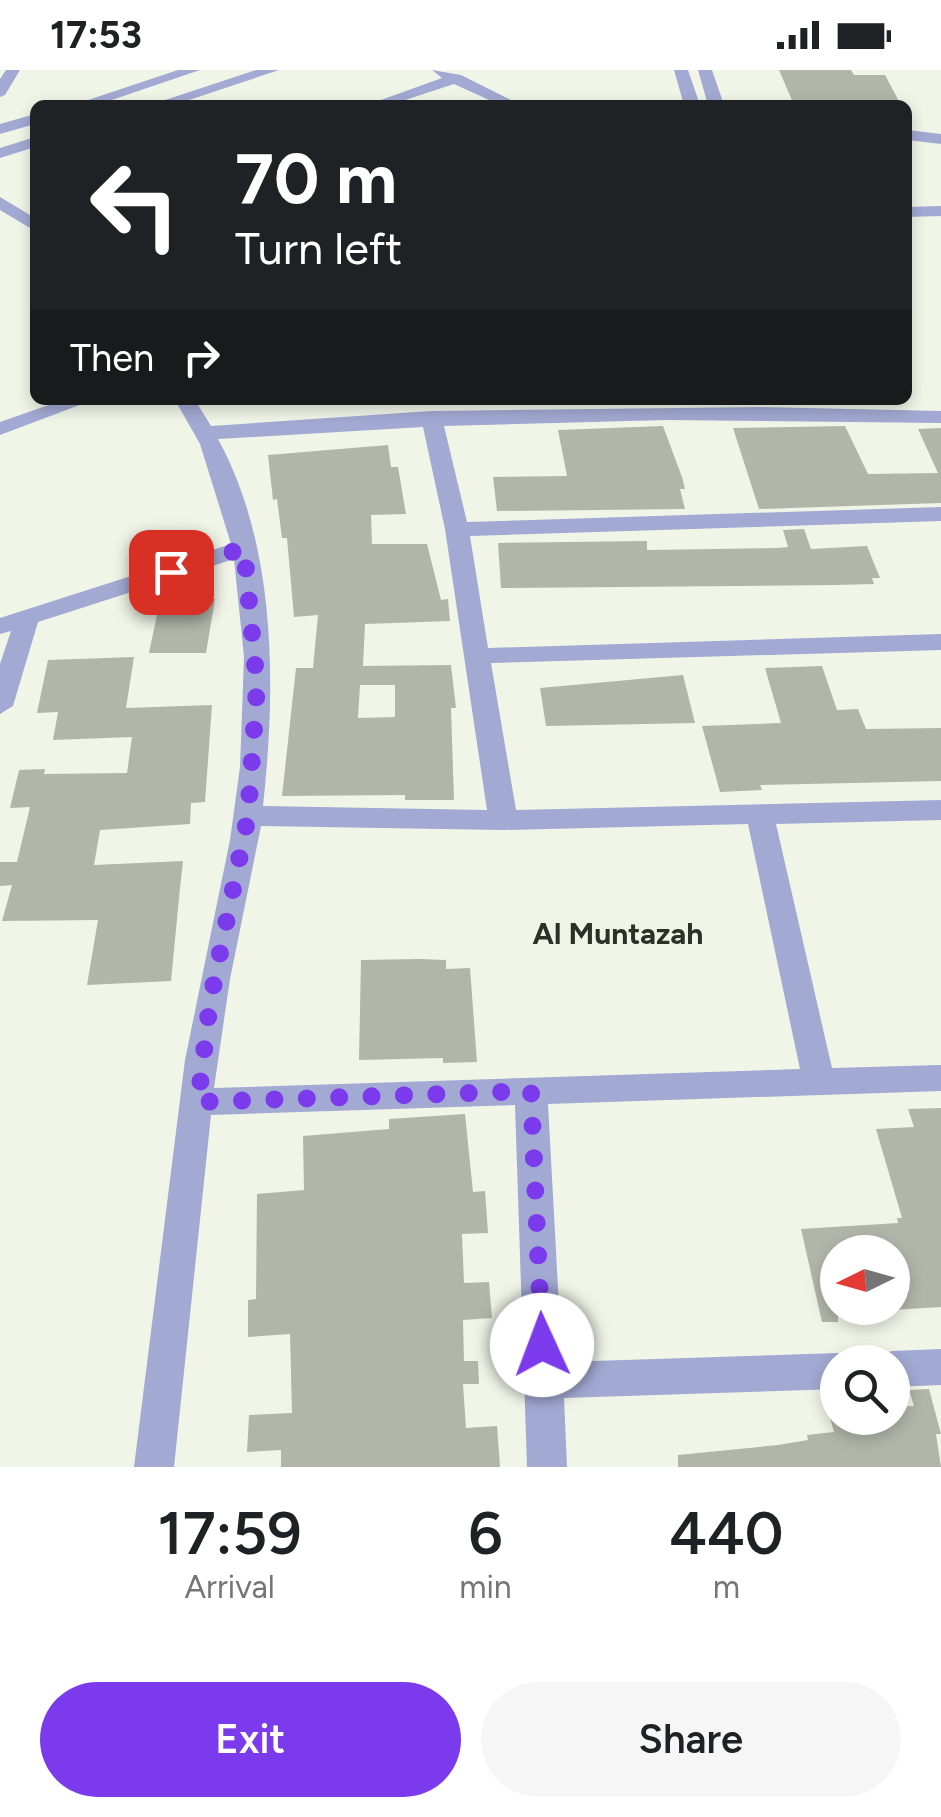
<!DOCTYPE html>
<html lang="en">
<head>
<meta charset="utf-8">
<style>
  body { margin:0; font-family:Figtree,sans-serif; background:#f6f6f6; color:#202124; height:100vh; display:flex; flex-direction:column; font-size:38px; white-space:nowrap }
  * { box-sizing:border-box; margin:0 }
  p { font-size:32px; color:#757577 }
  .icon { flex:none; width:55px; height:55px; fill:none; stroke:currentColor; stroke-width:2; stroke-linecap:round; stroke-linejoin:round }
  .map { position:relative; height:1397px; overflow:hidden }
  .sheet { display:flex; flex-direction:column; background:#fff; flex:1 }
  .sheet>* { flex:none }
  .top-card { position:absolute; left:30px; top:30px; width:882px; height:305px; border-radius:15px; box-shadow:0 5px 15px #0003; background:#202124; color:#fff; overflow:hidden }
  .needle { width:65px; rotate:265deg }
  .controls { position:absolute; left:820px; top:1165px; display:grid; gap:20px }
  .controls a { display:grid; place-items:center; width:90px; height:90px; border-radius:50%; background:#fff; box-shadow:0 5px 15px #0003; font-size:50px }
  .pin { position:absolute; display:grid; place-items:center; width:85px; height:85px; color:#fff; margin:-42px; border-radius:20px; box-shadow:0 5px 15px #0006 }
  .me { position:absolute; width:110px; margin:-55px; rotate:358deg; stroke-linejoin:round; filter:drop-shadow(0 0 8px #0008) }
  .turn { display:flex; align-items:center; gap:35px; height:210px; padding:0 40px; font-size:45px }
  .turn .icon { width:130px; height:130px; stroke-width:2.5 }
  .turn b { display:block; font-size:70px; line-height:85px }
  .then { display:flex; align-items:center; height:95px; padding:0 40px; background:#0003; gap:20px; font-size:38px }
  .eta { display:flex; justify-content:space-evenly; align-items:center; height:170px; text-align:center }
  .eta b { font-size:60px; font-weight:600; line-height:70px }
  .cta { display:flex; gap:20px; margin-top:auto; padding:20px 40px }
  .cta a { flex:1; height:115px; border-radius:60px; background:#7c3aed; color:#fff; font-size:40px; font-weight:600; line-height:115px; text-align:center }
  .cta a+a { background:#f6f6f6; color:#202124 }
  .status { display:flex; justify-content:space-between; align-items:center; height:70px; padding:0 50px; background:#fff; direction:ltr }
  .status svg { height:28px; fill:currentColor }
  .map>svg:first-child { display:block }
</style>
</head>
<body>
<div class="status"><b>17:53</b><svg viewBox="0 0 49 12"><path d="M0 12V9h3v3zM5 12V6h3v6zM10 12V3h3v9zM15 12V0h3v12zM26 1h20v11H26zM47 4h2v5h-2z"/></svg></div>
<div class="map">
<svg width="941" height="1397" viewBox="0 0 941 1397">
  <rect width="100%" height="100%" fill="#f1f5e8"/>
  <!-- building -->
  <g fill="#b2b6aa" fill-rule="evenodd">
    <polygon points="779,0 851,0 854,5 885,5 901,35 794,35"/>
    <polygon points="663,356 682,407 685,419 680,419 685,439 497,441 493,407 567,406 558,360"/>
    <polygon points="845,356 868,404 938,403 918,359 941,358 941,433 759,439 733,358"/>
    <path d="M388,375L391,397H398L406,444L371,445L372,474H427L441,530L448,529L450,551L365,554L363,596L451,595L456,638H451L454,730H405V725L282,726L296,598H313L318,545L294,547L287,468H282L277,429L273,430L268,385ZM360,615H395V647L358,648Z"/>
    <polygon points="804,459 811,479 867,476 880,508 872,508 874,514 837,515 501,518 498,473 647,471 647,480 777,478 788,477 783,460"/>
    <polygon points="215,529 206,583 149,583 160,530"/>
    <polygon points="134,587 126,638 212,635 205,732 191,733 190,754 100,760 94,795 183,791 180,818 171,911 87,915 98,850 2,851 12,815 0,816 0,792 17,792 30,737 10,738 19,700 45,699 44,704 127,703 132,667 53,670 58,642 37,643 48,590"/>
    <polygon points="822,596 837,640 858,639 866,659 941,658 941,711 760,715 762,720 720,722 702,656 781,653 765,598"/>
    <polygon points="683,605 695,653 546,656 540,618"/>
    <polygon points="420,889 446,890 446,899 470,898 477,992 443,993 443,988 359,990 361,890"/>
    <polygon points="941,1038 941,1237 892,1240 892,1182 838,1182 838,1252 822,1252 801,1159 898,1153 897,1148 902,1148 876,1059 914,1057 908,1039"/>
    <polygon points="465,1044 473,1122 485,1121 488,1163 462,1164 464,1213 489,1212 492,1248 463,1250 464,1291 478,1291 479,1314 463,1314 466,1358 497,1356 500,1397 281,1397 281,1380 247,1382 249,1345 292,1343 290,1264 248,1267 248,1230 256,1229 257,1124 304,1120 303,1066 389,1059 389,1049"/>
    <polygon points="929,1319 941,1364 936,1364 941,1397 678,1397 678,1385 778,1375 808,1370 807,1365 834,1362 830,1348 892,1348 892,1337 914,1336 909,1320"/>
  </g>
  <g fill="none" stroke-linecap="round" stroke-linejoin="round">
    <!-- minor -->
    <g fill="#a2a9d2" fill-rule="evenodd">
      <polygon points="6,0 20,0 5,25 0,27 0,9"/>
      <polygon points="178,0 200,0 97,35 73,35"/>
      <polygon points="256,0 279,0 174,35 150,35"/>
      <polygon points="432,0 461,5 521,35 500,35 454,14 390,35 367,35 442,8"/>
      <polygon points="674,0 688,0 700,35 684,35"/>
      <polygon points="698,0 712,0 724,35 708,35"/>
      <polygon points="35,44 35,54 0,64 0,54"/>
      <polygon points="908,60 941,64 941,74 908,70"/>
      <polygon points="35,67 35,77 0,88 0,78"/>
      <polygon points="0,127 35,148 35,161 0,140"/>
      <polygon points="941,136 941,146 908,147 908,137"/>
      <polygon points="63,330 93,330 0,365 0,352"/>
      <path d="M175,330H195L211,356L431,341L758,337L941,341V353L666,350L444,356L467,452L941,437V451L470,466L488,578L941,564V580L491,593L516,740L941,730V750L776,754L832,998L941,995V1021L548,1034L562,1292L838,1283L853,1292H838V1319L564,1328L567,1397H527L515,1035L211,1045L174,1397H134L185,990L230,770L240,697L244,587L234,489L38,552L13,636L0,644V594L11,561L0,564V548L231,474L200,374ZM423,357L445,459L487,740L263,736C276,617 277,477 218,369ZM748,754L800,999L214,1018L230,909L261,756L503,760Z"/>
      <polygon points="941,1279 941,1315 892,1317 892,1292 876,1292 878,1286 892,1281"/>
    </g>
  </g>
  <g fill="none" stroke-linecap="round" stroke-linejoin="round">
    <!-- route -->
    <polyline stroke="#7c3aed" stroke-width="18" stroke-dasharray="0 32.4" points="171,502 244,478 257,616 248,746 210,932 198,1032 531,1021 542,1275"/>
  </g>
  <g text-anchor="middle" dominant-baseline="central" stroke-width="8" stroke-linejoin="round" paint-order="stroke">
    <!-- neighbourhood labels -->
    <g font-size="30" font-weight="bold" fill="#2d3027" stroke="#f1f5e8">
      <text x="618" y="863">Al Muntazah</text>
    </g>
  </g>
</svg>
<div class="controls">
<a><svg class="needle" viewBox="-14 -14 28 28"><path d="M0-13l5 13h-10z" fill="#e53935"/><path d="M0 13l5-13h-10z" fill="#757577"/></svg></a>
<a><svg class="icon" aria-label="search" viewBox="0 0 24 24"><circle cx="10" cy="10" r="6"/><path d="M15 15l6 6"/></svg></a>
</div>
<div class="pin" style="left:171px;top:502px;background:#d93025"><svg class="icon" aria-label="arrive" viewBox="0 0 24 24"><path d="M6 21V4h12l-3 4 3 4H6"/></svg></div>
<svg class="me" style="left:542px;top:1275px" viewBox="-20 -20 40 40"><circle r="19" fill="#fff"/><path d="M0-13L10 11 0 6-10 11z" fill="#7c3aed"/></svg>
<div class="top-card">
<div class="turn"><svg class="icon" aria-label="left" viewBox="0 0 24 24"><path d="M17 20v-9H6M10 6l-5 5 5 5"/></svg><div><b>70 m</b>Turn left</div></div>
<div class="then">Then<svg class="icon" aria-label="right" viewBox="0 0 24 24"><path d="M7 20v-9h11M14 6l5 5-5 5"/></svg></div>
</div>
</div>
<section class="sheet">
<div class="eta">
<div><b>17:59</b><p>Arrival</p></div>
<div><b>6</b><p>min</p></div>
<div><b>440</b><p>m</p></div>
</div>
<div class="cta"><a>Exit</a><a>Share</a></div>
</section>
</body>
</html>
